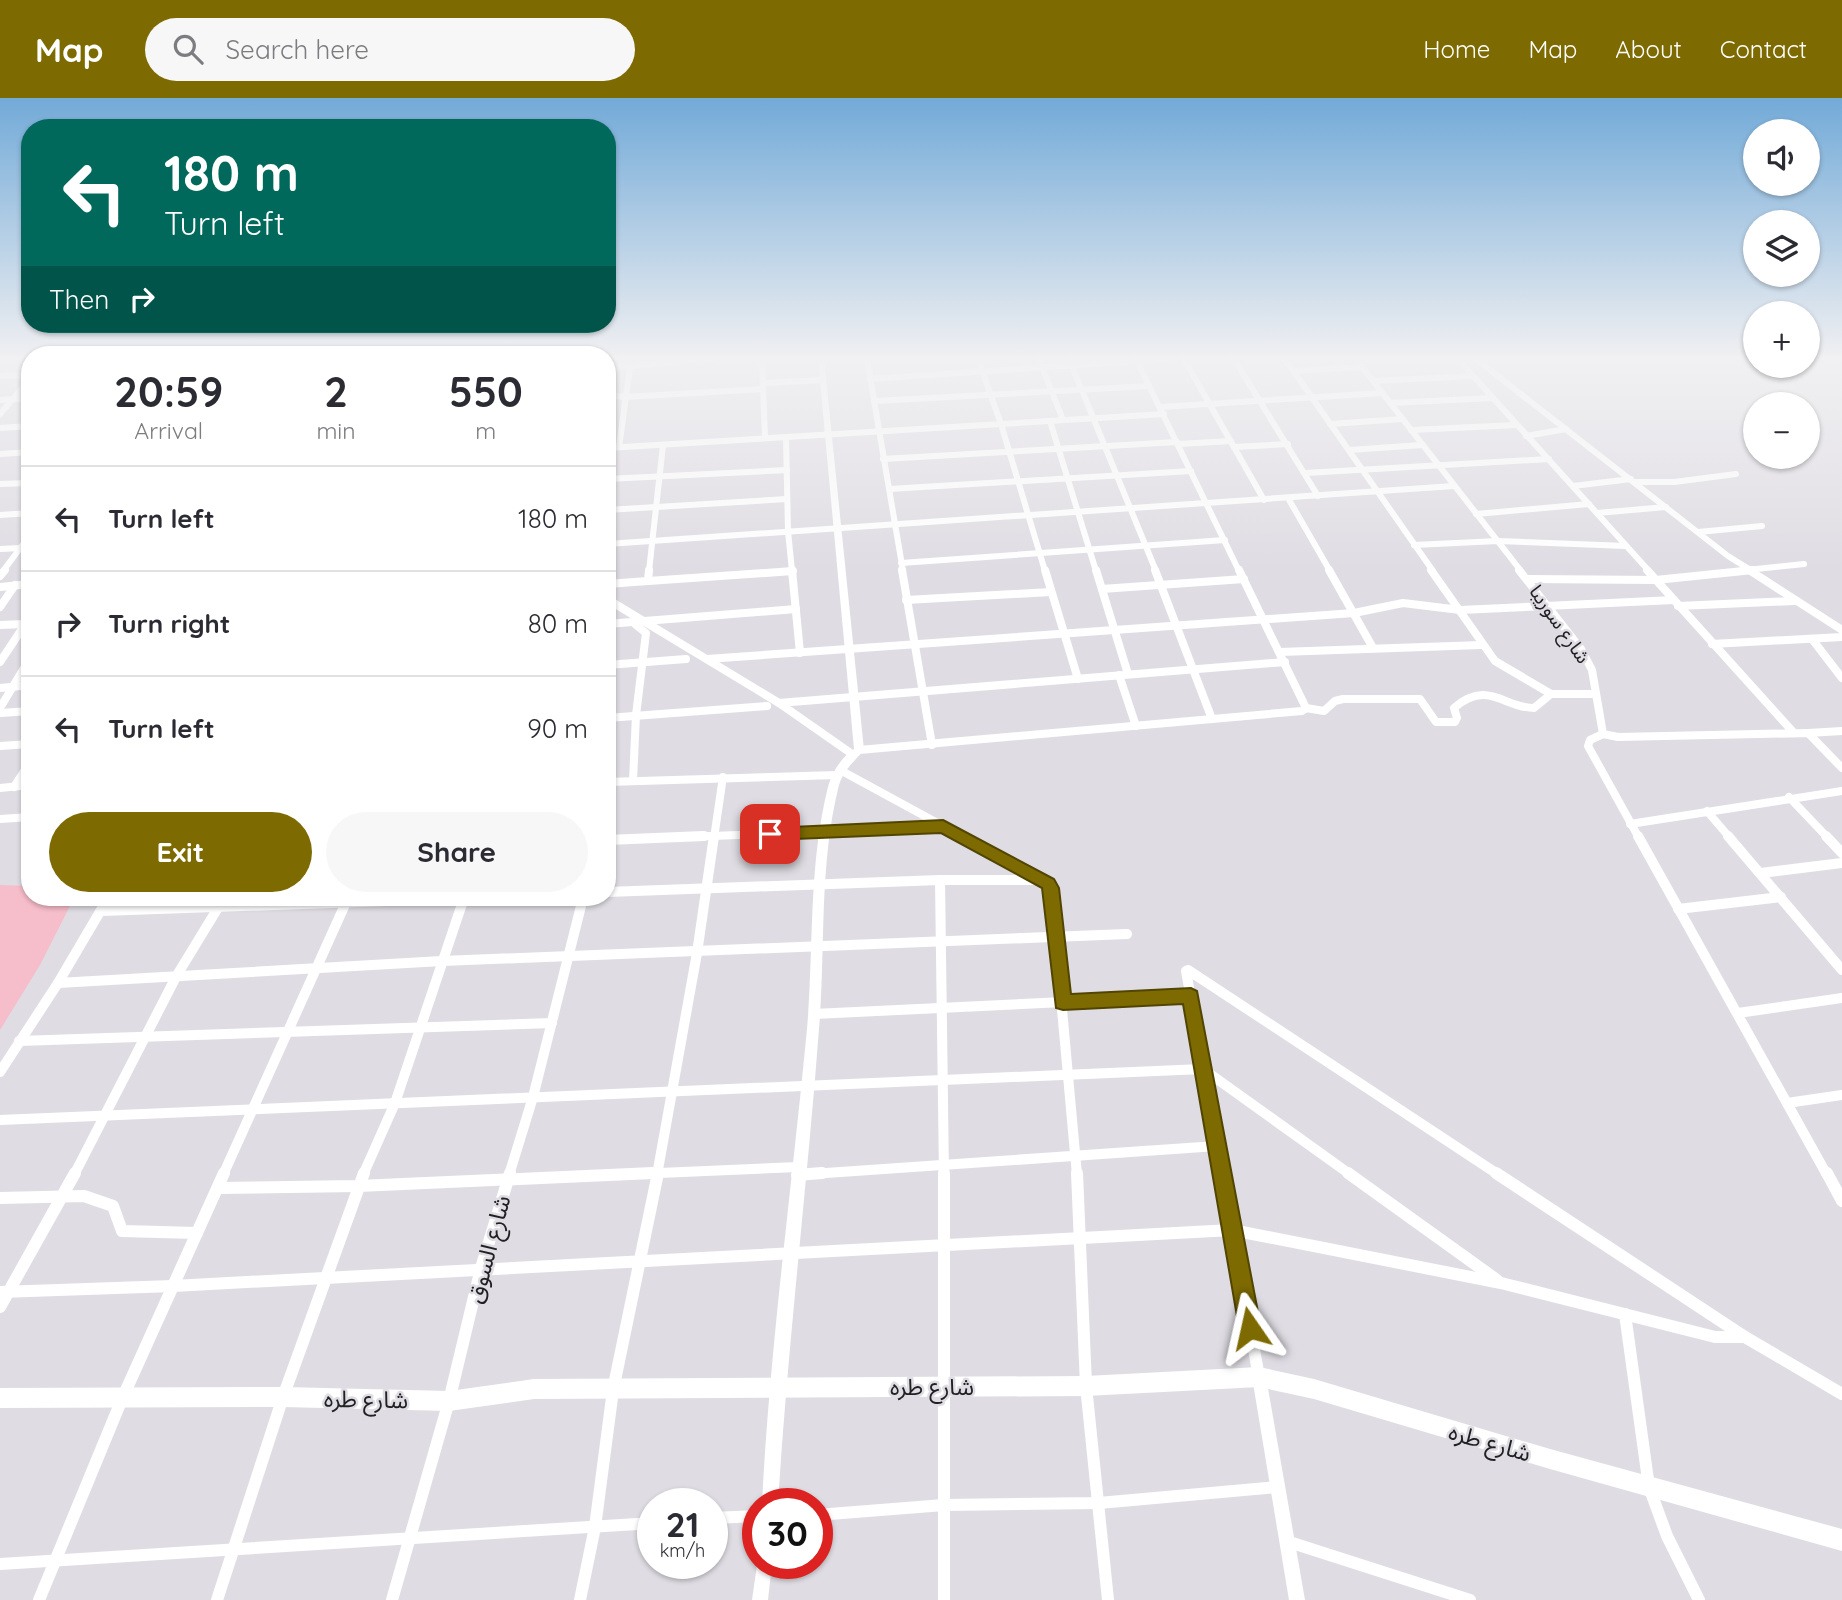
<!DOCTYPE html>
<html lang="en">
<head>
<meta charset="utf-8">
<style>
  body { margin:0; font-family:Quicksand,"Noto Sans Arabic",sans-serif; background:#f7f7f7; color:#2b2b33; height:100vh; display:flex; flex-direction:column; font-size:26px; white-space:nowrap }
  * { box-sizing:border-box; margin:0 }
  p { font-size:23px; color:#7c7c81 }
  .icon { flex:none; width:38px; height:38px; fill:none; stroke:currentColor; stroke-width:2; stroke-linecap:round; stroke-linejoin:round }
  .map { position:relative; flex:1; overflow:hidden }
  .drawer { position:absolute; left:21px; top:248px; width:595px; height:560px; display:flex; flex-direction:column; background:#fff; border-radius:28px; box-shadow:0 2px 5px #0004 }
  .drawer>* { flex:none }
  .top-card { position:absolute; left:21px; top:21px; width:595px; height:214px; border-radius:28px; box-shadow:0 2px 5px #0004; background:#00695c; color:#fff; overflow:hidden }
  .fabs { position:absolute; left:1743px; top:21px; display:grid; gap:14px }
  .fabs a { display:grid; place-items:center; width:77px; height:77px; border-radius:50%; background:#fff; box-shadow:0 2px 5px #0004; font-size:35px }
  .speed { position:absolute; left:637px; top:1390px; display:flex; gap:14px; font-size:35px; font-weight:700; text-align:center }
  .speed>* { display:grid; place-content:center; width:91px; height:91px; border-radius:50%; background:#fff; box-shadow:0 2px 5px #0004; line-height:1 }
  .speed small { font-size:18px; font-weight:400 }
  .speed .limit { border:10px solid #d22; background:#fff; color:#111 }
  .pin { position:absolute; display:grid; place-items:center; width:60px; height:60px; color:#fff; margin:-30px; border-radius:14px; box-shadow:0 4px 10px #0006 }
  .me { position:absolute; width:77px; margin:-38px; rotate:349deg; stroke-linejoin:round; filter:drop-shadow(0 0 5px #0008) }
  .turn { display:flex; align-items:center; gap:24px; height:147px; padding:0 28px; font-size:32px }
  .turn .icon { width:91px; height:91px; stroke-width:2.5 }
  .turn b { display:block; font-size:49px; line-height:60px }
  .then { display:flex; align-items:center; height:66px; padding:0 28px; background:#0003; gap:14px; font-size:26px }
  .eta { display:flex; justify-content:space-evenly; align-items:center; height:119px; text-align:center }
  .eta b { font-size:42px; font-weight:800; line-height:49px }
  .action { display:flex; gap:14px; margin-top:auto; padding:14px 28px }
  .action a { flex:1; height:80px; border-radius:42px; background:#7d6a01; color:#fff; font-size:28px; font-weight:800; line-height:80px; text-align:center }
  .action a+a { background:#f7f7f7; color:#2b2b33 }
  ul { padding:0; list-style:none }
  li { display:flex; align-items:center; gap:21px; height:105px; padding:0 28px; border-top:2px solid #e1e1e2 }
  li div { flex:1 }
  li b { display:block; font-size:26px }
  li em { font-style:normal }
  header { display:flex; align-items:center; gap:42px; box-sizing:border-box; height:98px; padding:0 35px; background:#7d6a01; color:#fff }
  header strong { font-size:33px }
  nav { display:flex; gap:38px; margin-inline-start:auto; font-size:24px }
  .search { width:490px; height:63px; background:#f7f7f7; display:flex; align-items:center; gap:18px; box-sizing:border-box; padding:0 24px; border-radius:38px; color:#7c7c81; font-size:26px }
  .map>svg:first-child { display:block }
</style>
</head>
<body>
<header>
<strong>Map</strong>
<div class="search"><svg class="icon" aria-label="search" viewBox="0 0 24 24"><circle cx="10" cy="10" r="6"/><path d="M15 15l6 6"/></svg>Search here</div>
<nav><a>Home</a><a>Map</a><a>About</a><a>Contact</a></nav>
</header>
<div class="map">
<svg width="1842" height="1502" viewBox="0 0 1842 1502">
  <rect width="100%" height="100%" fill="#dfdde3"/>
  <!-- green -->
  <polygon fill="#f6bdca" points="0,787 30,788 30,800 74,800 40,867 0,932"/>
  <g fill="none" stroke-linecap="round" stroke-linejoin="round">
    <!-- minor-far3 -->
    <g stroke="#fff" stroke-width="6">
      <polyline points="762,261 765,340"/>
      <polyline points="867,261 903,473"/>
      <polyline points="978,261 1001,326 1045,473"/>
      <polyline points="1039,261 1063,322"/>
      <polyline points="1069,261 1156,473"/>
      <polyline points="1136,261 1239,473"/>
      <polyline points="1184,261 1264,402"/>
      <polyline points="1234,261 1318,398"/>
      <polyline points="1285,261 1433,473"/>
      <polyline points="1356,261 1521,473"/>
      <polyline points="1458,261 1649,473"/>
      <polyline points="1476,261 1728,458 1752,473"/>
      <polyline points="1769,268 1780,276"/>
      <polyline points="607,270 712,261"/>
      <polyline points="1294,273 1362,269"/>
      <polyline points="0,278 30,277"/>
      <polyline points="870,281 1166,261"/>
      <polyline points="1373,283 1473,278"/>
      <polyline points="763,285 823,282"/>
      <polyline points="607,297 625,299 763,291"/>
      <polyline points="0,302 30,300"/>
      <polyline points="874,303 1149,288"/>
      <polyline points="1390,305 1492,300"/>
      <polyline points="1160,309 1382,295"/>
      <polyline points="0,316 30,281"/>
      <polyline points="1050,323 1096,473"/>
      <polyline points="1330,326 1402,321"/>
      <polyline points="0,330 30,328"/>
      <polyline points="1411,332 1516,327"/>
      <polyline points="1526,338 1566,331"/>
      <polyline points="786,339 788,433 792,473"/>
      <polyline points="1178,346 1231,343"/>
      <polyline points="619,349 630,269"/>
      <polyline points="1234,349 1288,346"/>
      <polyline points="607,350 1164,316"/>
      <polyline points="1349,352 1422,347"/>
      <polyline points="0,356 30,354"/>
      <polyline points="883,361 1177,344"/>
      <polyline points="1305,375 1549,361"/>
      <polyline points="607,381 787,372"/>
      <polyline points="1634,384 1674,384 1736,376"/>
      <polyline points="0,386 30,385"/>
      <polyline points="1573,388 1631,381"/>
      <polyline points="889,391 1191,373"/>
      <polyline points="1288,400 1330,473"/>
      <polyline points="607,412 787,401"/>
      <polyline points="1597,415 1666,409"/>
      <polyline points="1476,416 1589,406"/>
      <polyline points="0,417 30,415"/>
      <polyline points="1698,434 1762,428"/>
      <polyline points="607,446 1454,388"/>
      <polyline points="1414,447 1498,443 1626,448"/>
      <polyline points="0,451 21,450"/>
      <polyline points="901,465 1225,442"/>
      <polyline points="3,473 30,437"/>
      <polyline points="649,473 663,347"/>
      <polyline points="789,473 793,473"/>
      <polyline points="1737,473 1804,466"/>
    </g>
    <!-- minor-far2 -->
    <g stroke="#fff" stroke-width="8">
      <polyline points="792,472 800,555"/>
      <polyline points="902,472 932,647"/>
      <polyline points="1045,472 1078,581"/>
      <polyline points="1096,472 1128,576"/>
      <polyline points="1155,472 1212,621"/>
      <polyline points="1239,472 1306,610"/>
      <polyline points="1329,472 1373,550"/>
      <polyline points="1431,472 1495,563 1551,596 1595,596"/>
      <polyline points="1519,472 1581,551 1592,572 1603,636 1618,639 1808,635 1842,670"/>
      <polyline points="1647,472 1794,635"/>
      <polyline points="1749,472 1842,532"/>
      <polyline points="0,478 5,472"/>
      <polyline points="1528,481 1656,482 1753,472"/>
      <polyline points="648,483 793,473"/>
      <polyline points="607,486 648,483 649,472"/>
      <polyline points="0,489 30,486"/>
      <polyline points="1102,491 1244,481"/>
      <polyline points="607,501 779,605 852,656"/>
      <polyline points="906,502 1051,494"/>
      <polyline points="1678,508 1794,503"/>
      <polyline points="0,509 15,487"/>
      <polyline points="607,526 796,511"/>
      <polyline points="0,527 25,526"/>
      <polyline points="1812,541 1842,580"/>
      <polyline points="1712,546 1842,539"/>
      <polyline points="1280,554 1481,547"/>
      <polyline points="707,561 1354,515 1403,505 1460,512 1674,502"/>
      <polyline points="0,564 30,519"/>
      <polyline points="607,567 686,561"/>
      <polyline points="1119,577 1136,628"/>
      <polyline points="0,590 30,587"/>
      <polyline points="779,605 1285,564"/>
      <polyline points="0,610 30,560"/>
      <polyline points="0,615 30,613"/>
      <polyline points="607,620 767,608"/>
      <polyline points="1808,635 1842,633"/>
      <polyline points="1603,636 1590,642 1588,648 1639,740"/>
      <polyline points="0,648 30,646"/>
      <path d="M859,652L1302,613L1306,610L1324,613L1335,603L1343,601H1420L1436,624H1455L1457,620L1454,610C1488,581 1504,610 1534,610L1551,596"/>
      <polyline points="840,672 965,740"/>
      <polyline points="633,683 636,617 646,535 636,527"/>
      <polyline points="607,684 837,677"/>
      <polyline points="14,689 30,664"/>
      <polyline points="0,690 30,687"/>
      <polyline points="1789,699 1828,740"/>
      <polyline points="607,707 613,684"/>
      <polyline points="1707,713 1730,740"/>
      <polyline points="0,721 30,719"/>
      <polyline points="1630,726 1842,693"/>
      <polyline points="659,740 941,729"/>
      <polyline points="714,740 723,679"/>
    </g>
    <!-- minor-far1 -->
    <g stroke="#fff" stroke-width="10">
      <polyline points="962,738 1042,782 1051,790 1077,1077"/>
      <polyline points="1638,738 1827,1077"/>
      <polyline points="1728,738 1842,872"/>
      <polyline points="1826,738 1842,755"/>
      <polyline points="607,742 704,738"/>
      <polyline points="1761,775 1842,765"/>
      <polyline points="940,782 944,1077"/>
      <polyline points="607,794 940,782 1041,782"/>
      <polyline points="1678,811 1781,799"/>
      <polyline points="101,813 473,800"/>
      <polyline points="58,885 442,863 1127,836"/>
      <polyline points="1738,915 1842,900"/>
      <polyline points="814,916 1191,898"/>
      <polyline points="19,943 552,925"/>
      <polyline points="0,974 58,885 108,800"/>
      <polyline points="1787,1005 1842,997"/>
      <polyline points="0,1022 1203,971 1351,1077"/>
      <polyline points="74,1077 177,877 224,800"/>
      <polyline points="223,1077 348,800"/>
      <polyline points="363,1077 395,1005 464,800"/>
      <polyline points="509,1077 533,999 583,800"/>
      <polyline points="613,1077 798,1069"/>
      <polyline points="657,1077 697,855 714,738"/>
      <polyline points="797,1077 1217,1048"/>
      <polyline points="1223,1077 1186,873 1188,872 1499,1077"/>
    </g>
    <!-- minor -->
    <g stroke="#fff" stroke-width="12">
      <polyline points="1077,1075 1086,1288 1108,1502"/>
      <polyline points="1222,1075 1259,1279"/>
      <polyline points="1348,1075 1497,1182"/>
      <polyline points="1496,1075 1745,1239 1842,1296"/>
      <polyline points="1827,1075 1842,1103"/>
      <polyline points="797,1077 822,1075"/>
      <polyline points="218,1090 358,1088 653,1075"/>
      <polyline points="0,1100 84,1098 113,1108 122,1133 197,1135"/>
      <polyline points="0,1194 173,1188 1232,1132 1501,1185 1715,1239 1745,1239"/>
      <polyline points="0,1209 75,1075"/>
      <polyline points="1625,1216 1649,1389 1667,1438 1699,1502"/>
      <polyline points="817,1417 944,1407 1099,1405 1277,1389"/>
      <polyline points="712,1420 758,1418"/>
      <polyline points="1286,1443 1470,1502"/>
      <polyline points="0,1466 653,1425"/>
      <polyline points="39,1502 122,1301 224,1075"/>
      <polyline points="217,1502 283,1299 364,1075"/>
      <polyline points="392,1502 449,1303 481,1170 510,1075"/>
      <polyline points="580,1502 595,1429 613,1292 658,1075"/>
      <polyline points="944,1502 944,1075"/>
    </g>
    <!-- tertiary -->
    <g fill="#fff" fill-rule="evenodd">
      <path d="M818,261H824L864,652C853,665 842,673 838,691C820,765 825,842 820,918C808,1081 788,1242 778,1405H762C770,1247 792,1089 807,931C814,851 808,768 828,689C832,674 841,660 854,651Z"/>
      <polygon points="1259,1272 1264,1274 1266,1279 1305,1502 1289,1502 1252,1279 1254,1274"/>
      <polygon points="758,1460 758,1465 772,1465 768,1502 752,1502"/>
    </g>
    <!-- primary -->
    <polygon fill="#fff" fill-rule="evenodd" points="1259,1269 1314,1281 1550,1351 1842,1431 1842,1453 1550,1371 1314,1301 1259,1289 1086,1298 534,1301 449,1313 283,1309 0,1310 0,1290 283,1289 449,1293 534,1281 1086,1278"/>
  </g>
  <!-- sky -->
  <linearGradient id="sky" x2="0" y2="1"><stop stop-color="#72aad8"/><stop offset="0.55" stop-color="#f1f0f2"/><stop offset="1" stop-color="#f1f0f2" stop-opacity="0"/></linearGradient>
  <rect width="1842" height="472" fill="url(#sky)"/>
  <!-- route -->
  <polygon fill="#7d6a01" stroke="#514501" stroke-width="2" points="943,722 1054,781 1059,790 1071,896 1191,890 1197,893 1261,1230 1258,1238 1250,1241 1242,1238 1239,1230 1183,906 1063,912 1056,910 1042,790 941,735 770,742 762,736 770,730"/>
  <g text-anchor="middle" dominant-baseline="central" stroke-width="5" stroke-linejoin="round" paint-order="stroke">
    <!-- street labels -->
    <g font-size="19" fill="#212023" stroke="#dfdde3">
      <text transform="translate(1560 526) rotate(55)">شارع سوريبا</text>
    </g>
    <!-- near-street labels -->
    <g font-size="23" fill="#212023" stroke="#dfdde3">
      <text transform="translate(488 1151) rotate(-75)">شارع السوق</text>
      <text x="932" y="1288">شارع طره</text>
      <text transform="translate(366 1301) rotate(1)">شارع طره</text>
      <text transform="translate(1490 1344) rotate(16)">شارع طره</text>
    </g>
  </g>
</svg>
<div class="fabs">
<a><svg class="icon" aria-label="sound" viewBox="0 0 24 24"><path d="M4 9h4l5-4v14l-5-4H4zM17 9q2 3 0 6"/></svg></a>
<a><svg class="icon" aria-label="layers" viewBox="0 0 24 24"><path d="M12 4l9 5-9 5-9-5zM3 14l9 5 9-5"/></svg></a>
<a>+</a>
<a>−</a>
</div>
<div class="speed"><div>21<small>km/h</small></div><div class="limit">30</div></div>
<div class="pin" style="left:770px;top:736px;background:#d93025"><svg class="icon" aria-label="arrive" viewBox="0 0 24 24"><path d="M6 21V4h12l-3 4 3 4H6"/></svg></div>
<svg class="me" style="left:1250px;top:1230px" viewBox="-20 -20 40 40"><path d="M0-17L14 15 0 8-14 15z" fill="#7d6a01" stroke="#fff" stroke-width="4"/></svg>
<div class="top-card">
<div class="turn"><svg class="icon" aria-label="left" viewBox="0 0 24 24"><path d="M17 20v-9H6M10 6l-5 5 5 5"/></svg><div><b>180 m</b>Turn left</div></div>
<div class="then">Then<svg class="icon" aria-label="right" viewBox="0 0 24 24"><path d="M7 20v-9h11M14 6l5 5-5 5"/></svg></div>
</div>
<section class="drawer">
<div class="eta">
<div><b>20:59</b><p>Arrival</p></div>
<div><b>2</b><p>min</p></div>
<div><b>550</b><p>m</p></div>
</div>
<ul>
<li><svg class="icon" aria-label="left" viewBox="0 0 24 24"><path d="M17 20v-9H6M10 6l-5 5 5 5"/></svg><div><b>Turn left</b></div><em>180 m</em></li>
<li><svg class="icon" aria-label="right" viewBox="0 0 24 24"><path d="M7 20v-9h11M14 6l5 5-5 5"/></svg><div><b>Turn right</b></div><em>80 m</em></li>
<li><svg class="icon" aria-label="left" viewBox="0 0 24 24"><path d="M17 20v-9H6M10 6l-5 5 5 5"/></svg><div><b>Turn left</b></div><em>90 m</em></li>
</ul>
<div class="action"><a>Exit</a><a>Share</a></div>
</section>
</div>
</body>
</html>
